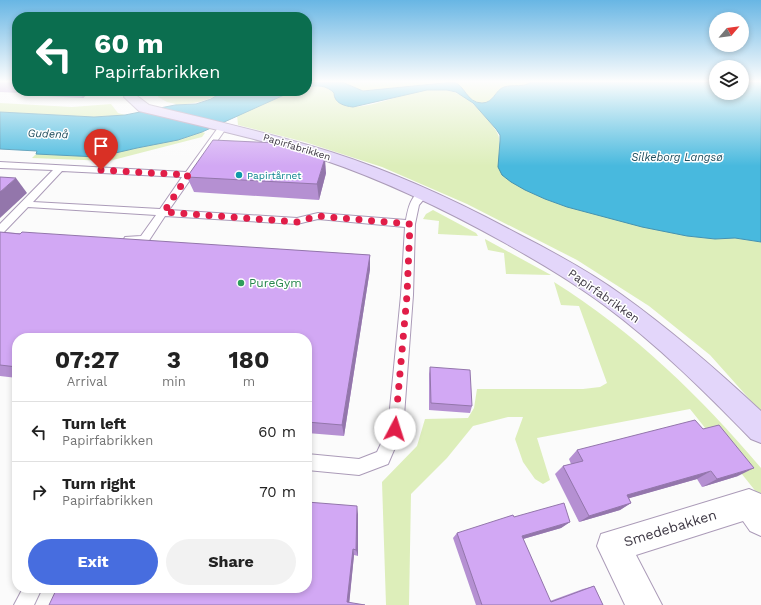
<!DOCTYPE html>
<html lang="en">
<head>
<meta charset="utf-8">
<style>
  body { margin:0; font-family:"Work Sans",sans-serif; background:#f2f2f2; color:#222; height:100vh; display:flex; flex-direction:column; font-size:15px; white-space:nowrap }
  * { box-sizing:border-box; margin:0 }
  p { font-size:13px; color:#767676 }
  .icon { flex:none; width:22px; height:22px; fill:none; stroke:currentColor; stroke-width:2; stroke-linecap:round; stroke-linejoin:round }
  .map { position:relative; flex:1; overflow:hidden }
  .panel { position:absolute; left:12px; top:333px; width:300px; height:260px; display:flex; flex-direction:column; background:#fff; border-radius:16px; box-shadow:0 2px 6px #0003 }
  .panel>* { flex:none }
  .hud { position:absolute; left:12px; top:12px; width:300px; height:84px; border-radius:16px; box-shadow:0 2px 6px #0003; background:#0b6e4f; color:#fff; overflow:hidden }
  .needle { width:26px; rotate:61deg }
  .controls { position:absolute; left:709px; top:12px; display:grid; gap:8px }
  .controls a { display:grid; place-items:center; width:40px; height:40px; border-radius:50%; background:#fff; box-shadow:0 2px 6px #0003; font-size:20px }
  .pin { position:absolute; display:grid; place-items:center; width:34px; height:34px; color:#fff; margin:-41px -17px; border-radius:50% 50% 50% 0; rotate:-45deg; box-shadow:0 0 4px #0007 }
  .pin .icon { rotate:45deg }
  .me { position:absolute; width:44px; margin:-22px; rotate:5deg; stroke-linejoin:round; filter:drop-shadow(0 0 3px #0008) }
  .turn { display:flex; align-items:center; gap:14px; height:84px; padding:0 16px; font-size:18px }
  .turn .icon { width:52px; height:52px; stroke-width:2.5 }
  .turn b { display:block; font-size:28px; line-height:34px }
  .eta { display:flex; justify-content:space-evenly; align-items:center; height:68px; text-align:center }
  .eta b { font-size:24px; font-weight:700; line-height:28px }
  .primary-button { display:flex; gap:8px; margin-top:auto; padding:8px 16px }
  .primary-button a { flex:1; height:46px; border-radius:24px; background:#476ddf; color:#fff; font-size:16px; font-weight:700; line-height:46px; text-align:center }
  .primary-button a+a { background:#f2f2f2; color:#222 }
  ul { padding:0; list-style:none }
  li { display:flex; align-items:center; gap:12px; height:60px; padding:0 16px; border-top:1px solid #e0e0e0 }
  li div { flex:1 }
  li b { display:block; font-size:15px }
  li em { font-style:normal }
  .map>svg:first-child { display:block }
</style>
</head>
<body>
<div class="map">
<svg width="761" height="605" viewBox="0 0 761 605">
  <rect width="100%" height="100%" fill="#fbfbfb"/>
  <!-- green -->
  <g fill="#ddeeba">
    <path d="M337,82H445L363,91C354,89 347,83 337,82Z"/>
    <path d="M453,82H531C524,87 513,85 504,88C495,90 493,103 482,103C466,103 465,84 453,82Z"/>
    <path d="M309,86L326,87L334,93C334,103 344,106 353,107C402,104 440,65 481,112C503,137 501,135 498,167L525,190L545,199L567,207L687,236L715,239L735,238L761,242V412L710,355L649,306L577,260L467,204L382,167L305,142L238,125L237,115L293,91H307V87Z"/>
    <path d="M160,91H224C208,101 194,104 175,105L176,104L167,102L158,97Z"/>
    <polygon points="0,103 72,107 111,104 118,113 125,115 94,117 0,112"/>
    <polygon points="202,132 205,133 202,137 109,161 32,158 36,154 98,157 137,148 178,140"/>
    <polygon points="433,210 476,233 478,236 438,234 439,221 423,219 426,214"/>
    <polygon points="485,240 485,239 551,275 506,274 504,253 488,250"/>
    <path d="M554,282C634,332 701,397 761,468V498L690,409L537,438L550,480L543,484L535,479L523,462L515,439L523,417H508L473,426L447,458L411,494L409,605H386L382,482L417,446L425,419L468,418L474,408L477,389H583L600,387L607,383L579,306L561,305Z"/>
  </g>
  <!-- water -->
  <g fill="#48b9de" stroke="#4592b0">
    <path d="M307,82H342L363,91L453,82C465,84 466,103 482,103C494,103 495,90 504,87C513,84 524,88 531,82H716V93H742V82H761V242L735,238L715,239L687,236L642,227L567,207L545,199L525,190L511,182L502,175L498,167L500,141V135L496,129L473,103L456,92L447,90H427L353,107C344,106 334,103 334,93C327,85 316,85 307,87Z"/>
    <polygon points="224,91 293,91 202,132 178,140 137,148 98,157 36,154 37,151 0,149 0,112 94,117 125,115 175,105 196,104 211,99"/>
  </g>
  <g fill="none" stroke-linecap="round" stroke-linejoin="round">
    <!-- lane casing -->
    <g stroke="#ab9bb8" stroke-width="2">
      <g id="lane">
        <path d="M220,125H226L227,127L169,210L297,218L318,213L406,220C408,209 411,193 424,190L429,193L419,205L415,224L413,295L403,429L388,464L359,475L307,470V454L359,459L377,452L388,429L401,295L405,227L318,219L297,224L165,216L148,242C141,244 132,243 125,241L124,239L125,237L141,236L156,215L28,207L4,232L0,233V224L53,170L0,168V162L186,172ZM62,171L182,177L160,209L33,202Z"/>
        <polygon points="23,588 42,588 34,605 14,605"/>
      </g>
    </g>
    <!-- street casing -->
    <g stroke="#ab9bb8" stroke-width="2">
      <polygon id="street" points="749,489 761,494 761,536 750,531 743,521 636,555 662,605 625,605 597,546 601,534"/>
    </g>
    <!-- secondary casing -->
    <g stroke="#ab9bb8" stroke-width="2">
      <path id="secondary" d="M127,91H139L137,96L149,105C210,120 271,133 331,152C397,173 459,202 520,235C555,253 590,272 622,295C672,331 716,369 761,411V443L751,439C705,392 658,345 604,305C573,282 539,262 505,243C446,210 386,181 321,159C262,139 200,126 139,111L124,97Z"/>
    </g>
    <!-- lane -->
    <use href="#lane" fill="#fff" fill-rule="evenodd"/>
    <!-- street -->
    <use href="#street" fill="#fff" fill-rule="evenodd"/>
    <!-- secondary -->
    <use href="#secondary" fill="#e3d6fa" fill-rule="evenodd"/>
  </g>
  <!-- wall -->
  <g fill="#b590d2">
    <polygon points="0,82 17,82 17,91 91,91 83,98 44,96 42,94 0,92"/>
    <polygon points="326,173 319,200 194,192 187,177"/>
    <polygon points="0,232 370,255 370,269 344,436 307,433 307,338 17,338 17,378 0,376"/>
    <polygon points="430,367 472,406 470,413 429,410 429,374"/>
    <polygon points="577,450 738,476 702,487 697,479 629,498 631,503 620,510 579,522 555,474 563,466 571,464 569,459"/>
    <polygon points="358,514 358,556 354,555 349,603 57,588"/>
    <polygon points="570,522 561,528 523,539 550,601 583,589 594,586 603,605 476,605 453,538 457,533"/>
  </g>
  <!-- shaded-wall -->
  <g fill="#9376ab">
    <polygon points="79,91 91,91 83,98"/>
    <polygon points="325,158 326,173 319,200 317,184"/>
    <polygon points="16,178 27,193 0,218 0,192"/>
    <polygon points="370,255 370,269 344,436 342,425"/>
    <polygon points="754,468 738,476 702,487 717,479"/>
    <polygon points="711,471 697,479 616,502 627,495"/>
    <polygon points="631,503 620,510 579,522 589,516"/>
    <polygon points="357,506 358,514 358,556 356,550"/>
    <polygon points="570,522 561,528 516,541 522,536"/>
    <polygon points="353,549 354,555 349,605 347,602"/>
  </g>
  <!-- building -->
  <g fill="#d2a8f4" stroke="#9376ab">
    <polygon points="213,140 277,143 325,158 317,184 187,177"/>
    <polygon points="0,177 16,178 0,192"/>
    <polygon points="0,232 20,234 22,232 370,255 342,425 307,422 307,338 17,338 17,367 0,365"/>
    <polygon points="430,367 470,370 472,406 431,403"/>
    <polygon points="695,420 703,429 719,425 754,468 717,479 711,471 627,495 631,503 589,516 563,466 583,461 577,450"/>
    <polygon points="307,502 357,506 356,550 353,549 347,602 365,605 49,605 57,588 307,588"/>
    <polygon points="564,503 570,522 522,536 551,602 594,586 603,605 482,605 457,533 513,515 514,517"/>
  </g>
  <!-- sky -->
  <linearGradient id="sky" x2="0" y2="1"><stop stop-color="#68b6e4"/><stop offset="0.49" stop-color="#fdfdfd"/><stop offset="1" stop-color="#fdfdfd" stop-opacity="0"/></linearGradient>
  <rect width="761" height="166" fill="url(#sky)"/>
  <g fill="none" stroke-linecap="round" stroke-linejoin="round">
    <!-- route -->
    <polyline stroke="#e11d48" stroke-width="7" stroke-dasharray="0 12.6" points="101,170 188,175 164,212 297,222 318,216 410,224 407,295 395,429"/>
  </g>
  <!-- markers -->
  <circle fill="#0f9aa8" stroke="#fff" stroke-width="1.5" cx="239" cy="175" r="4"/>
  <circle fill="#2e9e5b" stroke="#fff" stroke-width="1.5" cx="241" cy="283" r="4"/>
  <g text-anchor="middle" dominant-baseline="central" stroke-width="3" stroke-linejoin="round" paint-order="stroke">
    <!-- far-street labels -->
    <g font-size="10" fill="#3e3844" stroke="#fff">
      <text transform="translate(297 147) rotate(17)">Papirfabrikken</text>
    </g>
    <!-- far-culture labels -->
    <g font-size="10" fill="#0d838f" stroke="#fff" text-anchor="start">
      <text x="247" y="175">Papirtårnet</text>
    </g>
    <!-- far-water labels -->
    <g font-size="11" font-style="italic" fill="#1e4d5d" stroke="#fff">
      <text transform="translate(48 134) rotate(2)">Gudenå</text>
      <text x="677" y="157">Silkeborg Langsø</text>
    </g>
    <!-- leisure labels -->
    <g font-size="12" fill="#27864d" stroke="#fff" text-anchor="start">
      <text x="249" y="283">PureGym</text>
    </g>
    <!-- street labels -->
    <g font-size="12" fill="#3e3844" stroke="#fff">
      <text transform="translate(604 296) rotate(35)">Papirfabrikken</text>
    </g>
    <!-- near-street labels -->
    <g font-size="14" fill="#3e3844" stroke="#fff">
      <text transform="translate(670 528) rotate(-17)">Smedebakken</text>
    </g>
  </g>
</svg>
<div class="controls">
<a><svg class="needle" viewBox="-14 -14 28 28"><path d="M0-13l5 13h-10z" fill="#e53935"/><path d="M0 13l5-13h-10z" fill="#767676"/></svg></a>
<a><svg class="icon" aria-label="layers" viewBox="0 0 24 24"><path d="M12 4l9 5-9 5-9-5zM3 14l9 5 9-5"/></svg></a>
</div>
<div class="pin" style="left:101px;top:170px;background:#d93025"><svg class="icon" aria-label="arrive" viewBox="0 0 24 24"><path d="M6 21V4h12l-3 4 3 4H6"/></svg></div>
<svg class="me" style="left:395px;top:429px" viewBox="-20 -20 40 40"><circle r="19" fill="#fff"/><path d="M0-13L10 11 0 6-10 11z" fill="#e11d48"/></svg>
<div class="hud">
<div class="turn"><svg class="icon" aria-label="left" viewBox="0 0 24 24"><path d="M17 20v-9H6M10 6l-5 5 5 5"/></svg><div><b>60 m</b>Papirfabrikken</div></div>
</div>
<section class="panel">
<div class="eta">
<div><b>07:27</b><p>Arrival</p></div>
<div><b>3</b><p>min</p></div>
<div><b>180</b><p>m</p></div>
</div>
<ul>
<li><svg class="icon" aria-label="left" viewBox="0 0 24 24"><path d="M17 20v-9H6M10 6l-5 5 5 5"/></svg><div><b>Turn left</b><p>Papirfabrikken</p></div><em>60 m</em></li>
<li><svg class="icon" aria-label="right" viewBox="0 0 24 24"><path d="M7 20v-9h11M14 6l5 5-5 5"/></svg><div><b>Turn right</b><p>Papirfabrikken</p></div><em>70 m</em></li>
</ul>
<div class="primary-button"><a>Exit</a><a>Share</a></div>
</section>
</div>
</body>
</html>
